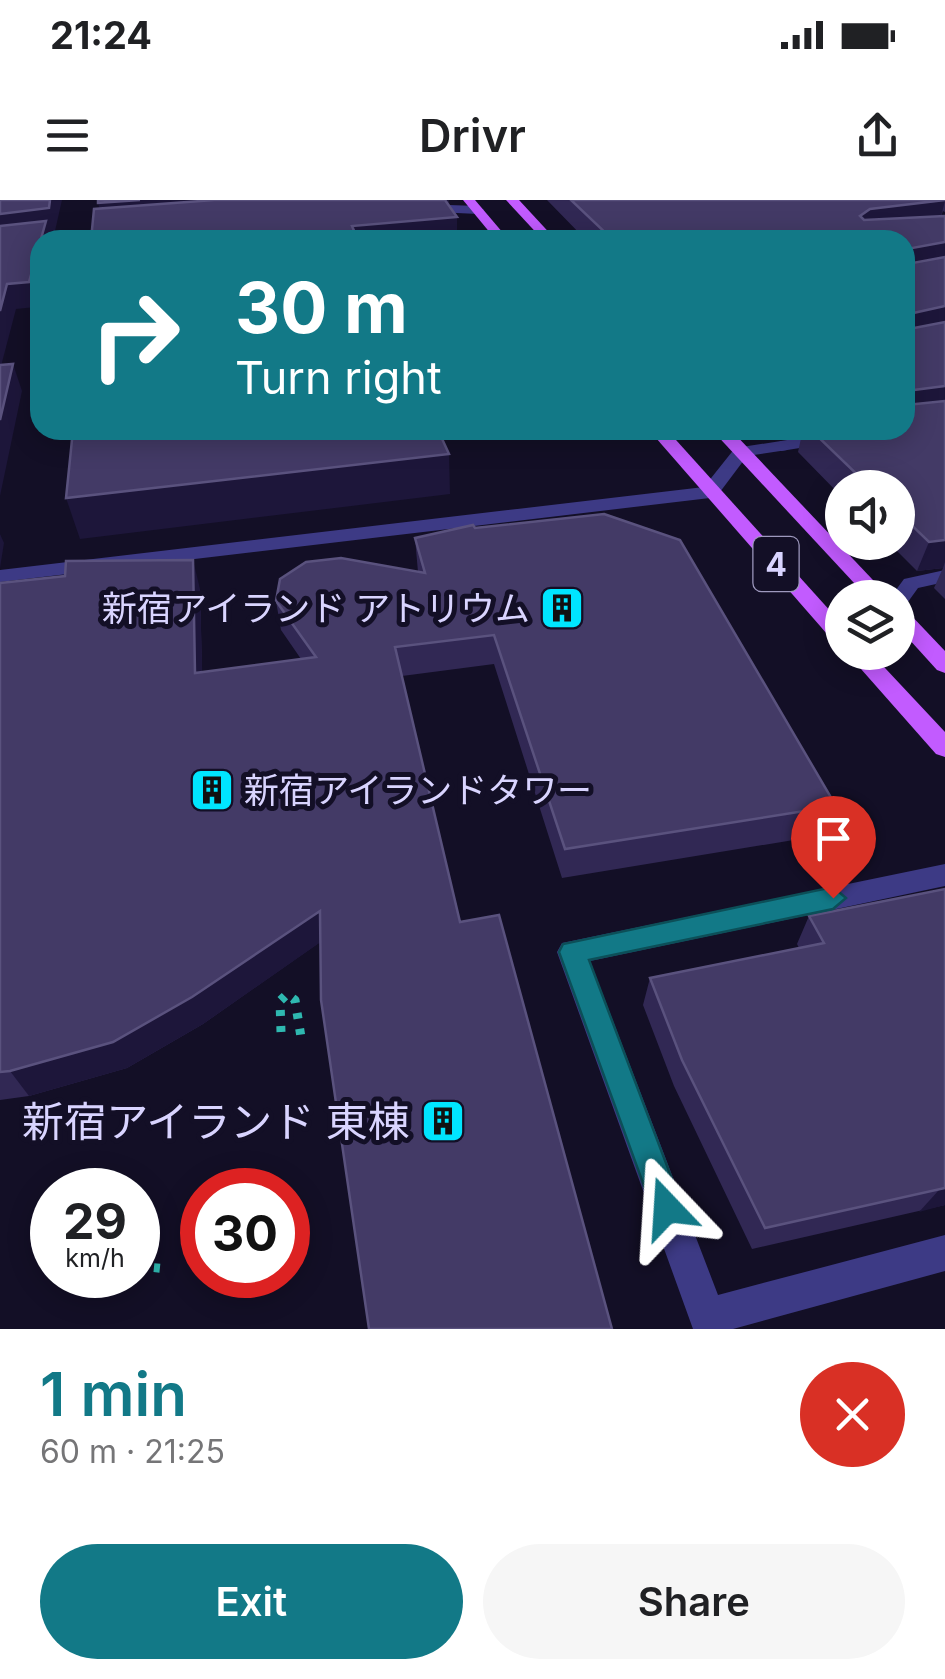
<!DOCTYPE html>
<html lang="en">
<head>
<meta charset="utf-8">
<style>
  body { margin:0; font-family:Inter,"Noto Sans JP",sans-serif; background:#f6f6f6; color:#202124; height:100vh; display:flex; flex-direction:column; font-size:38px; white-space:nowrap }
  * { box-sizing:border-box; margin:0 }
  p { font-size:32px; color:#757577 }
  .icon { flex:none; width:55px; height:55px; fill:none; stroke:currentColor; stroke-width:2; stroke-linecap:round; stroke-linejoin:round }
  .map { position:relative; height:1129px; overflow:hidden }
  .side { display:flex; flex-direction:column; background:#fff; flex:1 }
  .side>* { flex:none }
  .guide { position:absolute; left:30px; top:30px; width:885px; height:210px; border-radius:30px; box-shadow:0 5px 25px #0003; background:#127987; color:#fff; overflow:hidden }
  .fabs { position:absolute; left:825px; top:270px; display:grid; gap:20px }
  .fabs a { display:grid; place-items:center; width:90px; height:90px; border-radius:50%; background:#fff; box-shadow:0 5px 25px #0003; font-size:50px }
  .speed { position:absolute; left:30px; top:968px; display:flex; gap:20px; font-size:50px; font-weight:700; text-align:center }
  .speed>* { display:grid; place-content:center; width:130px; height:130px; border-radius:50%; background:#fff; box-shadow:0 5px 25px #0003; line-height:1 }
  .speed small { font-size:25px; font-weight:400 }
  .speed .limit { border:15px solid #d22; background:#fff; color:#111 }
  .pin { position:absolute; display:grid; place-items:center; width:85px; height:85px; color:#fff; margin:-102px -42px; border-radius:50% 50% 50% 0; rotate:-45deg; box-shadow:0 0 10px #0007 }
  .pin .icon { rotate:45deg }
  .me { position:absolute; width:110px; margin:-55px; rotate:340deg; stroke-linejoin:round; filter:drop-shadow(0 0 8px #0008) }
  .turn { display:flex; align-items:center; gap:35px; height:210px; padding:0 40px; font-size:45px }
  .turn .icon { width:130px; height:130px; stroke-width:2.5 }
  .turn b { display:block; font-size:70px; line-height:85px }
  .round { display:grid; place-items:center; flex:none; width:105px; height:105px; border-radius:52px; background:#f6f6f6 }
  .headline { display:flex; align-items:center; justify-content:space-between; height:170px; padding:0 40px }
  h1 { font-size:60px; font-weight:600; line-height:75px; color:#127987 }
  .button { display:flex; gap:20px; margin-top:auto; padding:20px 40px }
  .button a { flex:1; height:115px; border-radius:60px; background:#127987; color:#fff; font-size:40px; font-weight:600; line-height:115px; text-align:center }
  .button a+a { background:#f6f6f6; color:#202124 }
  .status { display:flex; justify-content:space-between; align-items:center; height:70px; padding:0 50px; background:#fff; direction:ltr }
  .status svg { height:28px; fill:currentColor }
  header { display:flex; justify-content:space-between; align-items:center; height:130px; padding:0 40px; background:#fff; font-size:45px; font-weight:600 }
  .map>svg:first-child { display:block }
</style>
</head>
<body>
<div class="status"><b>21:24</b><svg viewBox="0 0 49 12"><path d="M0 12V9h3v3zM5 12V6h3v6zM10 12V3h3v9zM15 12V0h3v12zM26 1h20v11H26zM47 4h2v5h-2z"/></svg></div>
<header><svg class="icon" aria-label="menu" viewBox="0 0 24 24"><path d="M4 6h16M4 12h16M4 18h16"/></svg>Drivr<svg class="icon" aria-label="share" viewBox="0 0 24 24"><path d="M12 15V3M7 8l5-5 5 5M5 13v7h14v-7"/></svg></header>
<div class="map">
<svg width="945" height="1129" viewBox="0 0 945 1129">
  <rect width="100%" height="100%" fill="#130f26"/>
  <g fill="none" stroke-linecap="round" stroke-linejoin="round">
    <!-- path -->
    <g stroke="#2fb8b0" stroke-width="9" stroke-dasharray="6 10" stroke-linecap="butt">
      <polyline points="281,832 280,801 287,794 295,800 301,837"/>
      <polyline points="138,1040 144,1037 154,1057"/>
      <polyline points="138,1066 167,1069"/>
    </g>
    <!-- service -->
    <polygon fill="#3d3a85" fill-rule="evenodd" points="849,230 890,230 881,235 781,251 772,246 781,241"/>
    <!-- minor -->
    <g fill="#3d3a85" fill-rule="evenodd">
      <polygon points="419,4 478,6 484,10 478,14 415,11"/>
      <polygon points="125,27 129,34 0,47 0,39"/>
      <polygon points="781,241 790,246 787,250 747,256 717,296 710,298 0,382 0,370 704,287 735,248"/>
      <polygon points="945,370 945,382 918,388 905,406 898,407 898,398 890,398 904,379"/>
      <polygon points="945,664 945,686 590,761 718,1095 945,1035 945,1071 733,1129 693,1129 557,752 562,743"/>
    </g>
    <!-- primary -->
    <g fill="#c25bff" fill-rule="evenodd">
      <polygon points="463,0 475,0 509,40 496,40"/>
      <polygon points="506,0 519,0 556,40 543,40"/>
      <polygon points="649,230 667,230 842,424 842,444 834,442"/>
      <polygon points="712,230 731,230 890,398 868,398"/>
      <polygon points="898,408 906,410 945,451 945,473 937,470 898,427"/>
      <polygon points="846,452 870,452 945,532 945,557 936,554"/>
    </g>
  </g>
  <!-- wall -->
  <g fill="#312854">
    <polygon points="547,0 945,0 945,12 943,11 941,16 945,16 945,399 934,388 943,368 917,371 888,342 898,342 898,288 842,288 842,297 798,252 802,234 783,237 776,230 905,230 905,40 586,40"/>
    <polygon points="475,328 836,606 824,635 562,678 494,464 402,476 320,742 203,824 127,868 29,896 0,900 0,383 200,389 202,472 301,459 281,430 276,401 418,372 415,338"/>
    <polygon points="945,689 945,1005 752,1049 674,886 643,805 650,778 799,748 797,744 809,716"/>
  </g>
  <!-- shaded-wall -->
  <g fill="#1d163a">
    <polygon points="50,0 62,0 55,31 49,32 51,40 0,38 0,14"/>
    <polygon points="140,0 424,0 104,27 98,3"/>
    <polygon points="438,0 449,0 450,17 457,17 457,40 353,40 352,26"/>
    <polygon points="945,1 939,24 864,32 860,16 870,9"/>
    <polygon points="40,41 40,93 36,107 16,109 0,170 0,111 7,84"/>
    <polygon points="945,42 945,63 905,72 912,48"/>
    <polygon points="945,106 945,129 905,139 909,114"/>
    <polygon points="13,164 22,191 0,296 0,220"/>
    <polygon points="945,186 945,211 905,208 914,190"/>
    <polygon points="785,230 803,230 802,234 783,237"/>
    <polygon points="449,254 450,294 80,339 66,298"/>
    <polygon points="0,334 4,343 0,368"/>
    <polygon points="945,340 945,362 943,368 917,371 929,342"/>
    <polygon points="193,360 200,389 203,502 195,473"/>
    <polygon points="320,711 325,739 203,824 127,868 29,896 10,871"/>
    <polygon points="945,988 945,1005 919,1012 939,990"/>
  </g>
  <!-- building -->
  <g fill="#433a66" stroke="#5a527e" stroke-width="2.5">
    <polygon points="0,0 50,0 49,8 0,14"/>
    <polygon points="98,0 140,0 98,3"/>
    <polygon points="214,0 445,0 457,17 352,26 358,40 91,40 94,9"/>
    <polygon points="571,0 945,0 870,9 860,16 864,20 945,16 945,42 912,48 909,59 913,63 945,57 945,106 909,114 914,128 945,122 945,186 914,190 906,205 945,201 945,340 929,342 898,312 898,288 871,288 811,230 905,230 905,40 613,40"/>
    <polygon points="46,21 29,82 7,84 0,111 0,26"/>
    <polygon points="13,164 0,220 0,165"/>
    <polygon points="73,230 438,230 449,254 66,298"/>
    <polygon points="604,314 680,340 836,606 565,649 494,435 395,447 460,722 499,715 612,1129 369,1129 321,800 320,711 192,797 113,842 10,871 0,872 0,383 65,376 66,361 193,360 195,473 316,457 276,401 280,379 306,362 341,358 425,373 415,338 473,325 475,328"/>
    <polygon points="945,689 945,988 765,1028 682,860 650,778 824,743 809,716"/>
  </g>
  <!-- route -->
  <polygon fill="#127987" stroke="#0c4f58" stroke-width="2.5" points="833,687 846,698 833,709 589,760 683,1008 678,1019 667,1024 656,1019 559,752 563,744"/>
  <!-- icons -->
  <defs>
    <g id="building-square" transform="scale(2.25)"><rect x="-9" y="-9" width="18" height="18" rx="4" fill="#00e5ff" stroke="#130f26"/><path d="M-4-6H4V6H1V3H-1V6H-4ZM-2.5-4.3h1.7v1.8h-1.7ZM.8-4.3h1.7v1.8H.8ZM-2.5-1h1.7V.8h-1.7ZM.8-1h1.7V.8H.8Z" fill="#111"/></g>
  </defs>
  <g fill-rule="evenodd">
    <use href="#building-square" x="562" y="408"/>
    <use href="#building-square" x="212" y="590"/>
    <use href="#building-square" x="443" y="921"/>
  </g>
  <g text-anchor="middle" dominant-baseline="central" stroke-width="10" stroke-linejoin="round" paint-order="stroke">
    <!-- shield labels -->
    <rect fill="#130f26" stroke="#9e99be" stroke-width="2.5" x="753.5" y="337" width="45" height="54" rx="8"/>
    <g font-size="32" font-weight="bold" fill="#d9d4ff">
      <text x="776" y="364">4</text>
    </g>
    <!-- poi labels -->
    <g font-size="35" fill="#d9d4ff" stroke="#130f26" text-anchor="end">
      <text x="530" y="408">新宿アイランド アトリウム</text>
      <text x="244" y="590" text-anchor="start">新宿アイランドタワー</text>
    </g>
    <!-- near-poi labels -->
    <g font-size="42" fill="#d9d4ff" stroke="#130f26" text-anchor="end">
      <text x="410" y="921">新宿アイランド 東棟</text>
    </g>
  </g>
</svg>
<div class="fabs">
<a><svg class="icon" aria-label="sound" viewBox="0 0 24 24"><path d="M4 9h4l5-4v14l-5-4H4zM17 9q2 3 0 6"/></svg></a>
<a><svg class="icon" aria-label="layers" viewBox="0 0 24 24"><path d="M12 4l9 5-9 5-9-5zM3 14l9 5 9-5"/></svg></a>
</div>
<div class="speed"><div>29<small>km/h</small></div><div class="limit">30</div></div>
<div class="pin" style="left:833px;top:698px;background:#d93025"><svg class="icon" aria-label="arrive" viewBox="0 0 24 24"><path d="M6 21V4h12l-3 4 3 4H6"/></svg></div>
<svg class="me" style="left:667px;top:1008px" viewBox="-20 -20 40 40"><path d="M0-17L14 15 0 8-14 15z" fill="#127987" stroke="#fff" stroke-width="4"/></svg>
<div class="guide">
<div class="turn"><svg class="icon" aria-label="right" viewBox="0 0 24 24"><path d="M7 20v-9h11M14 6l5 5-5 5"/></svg><div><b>30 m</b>Turn right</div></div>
</div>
</div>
<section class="side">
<div class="headline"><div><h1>1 min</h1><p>60 m · 21:25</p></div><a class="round" style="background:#d93025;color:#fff"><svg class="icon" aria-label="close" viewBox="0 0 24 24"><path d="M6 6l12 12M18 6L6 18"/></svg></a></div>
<div class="button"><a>Exit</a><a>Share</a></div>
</section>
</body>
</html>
